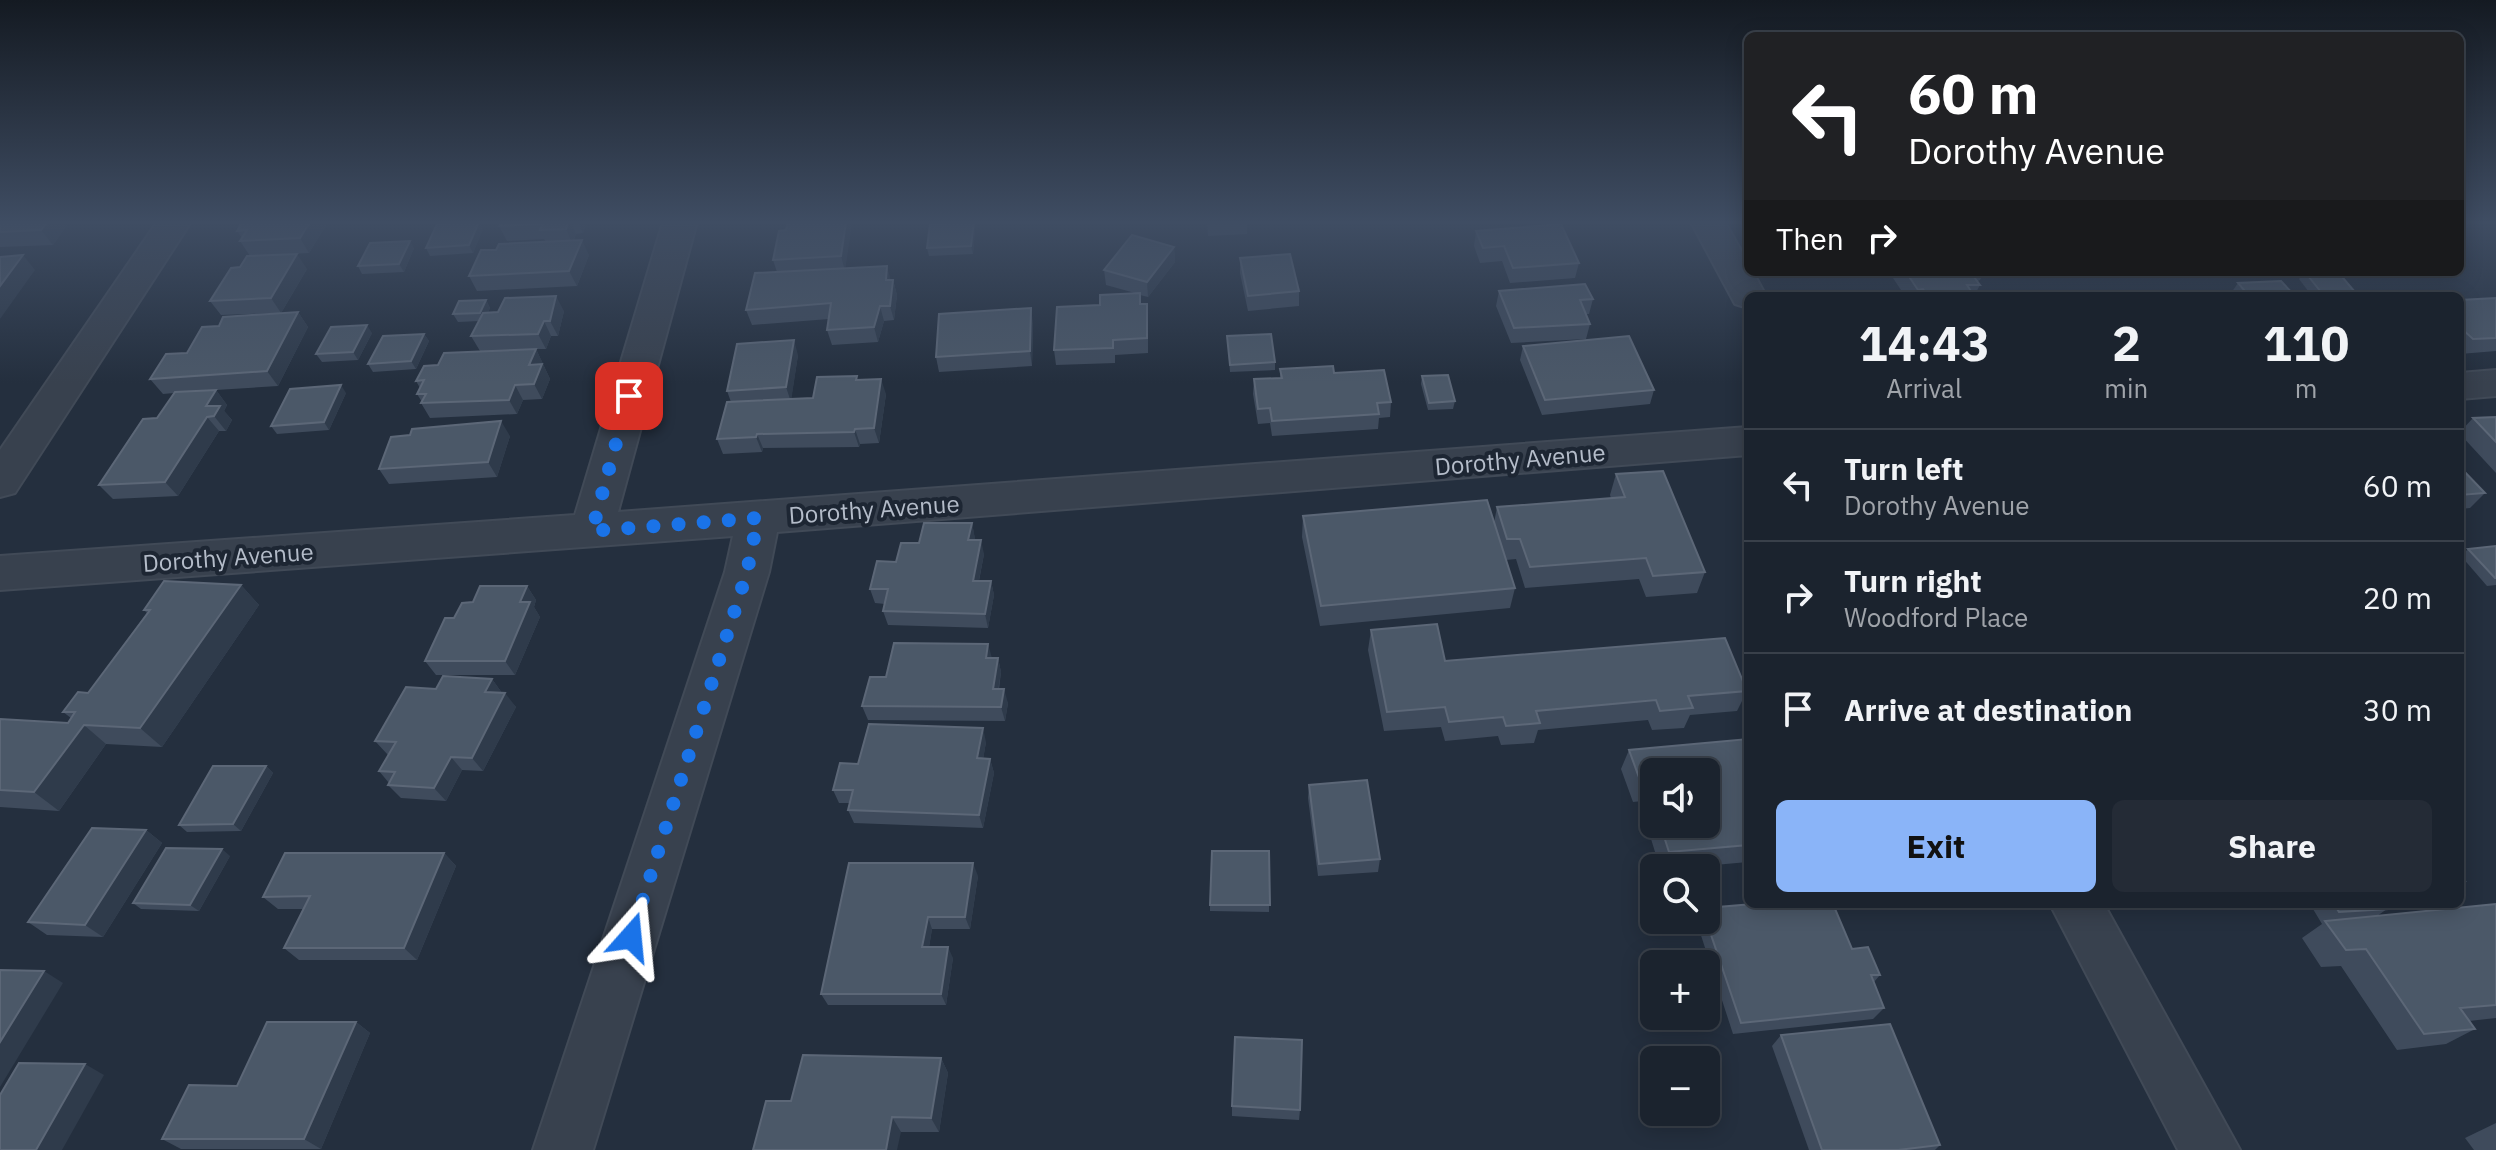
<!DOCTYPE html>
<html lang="en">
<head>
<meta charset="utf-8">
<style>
  body { margin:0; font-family:"IBM Plex Sans",sans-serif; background:#242b36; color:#f1f3f6; height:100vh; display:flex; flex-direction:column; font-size:30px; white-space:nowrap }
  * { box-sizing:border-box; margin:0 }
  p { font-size:26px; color:#a0a4aa }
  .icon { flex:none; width:44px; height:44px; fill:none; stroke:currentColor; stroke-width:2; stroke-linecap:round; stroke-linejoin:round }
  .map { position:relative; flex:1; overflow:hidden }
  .panel { position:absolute; left:1744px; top:292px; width:720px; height:616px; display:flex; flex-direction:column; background:#1b232e; border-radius:12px; box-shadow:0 4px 20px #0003,0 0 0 2px #39404a }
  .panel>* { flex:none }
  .hud { position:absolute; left:1744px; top:32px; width:720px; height:244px; border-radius:12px; box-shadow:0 4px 20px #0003,0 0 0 2px #39404a; background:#202124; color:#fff; overflow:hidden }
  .buttons { position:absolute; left:1640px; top:758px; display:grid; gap:16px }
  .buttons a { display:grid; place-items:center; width:80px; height:80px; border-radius:12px; background:#1b232e; box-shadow:0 4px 20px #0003,0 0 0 2px #39404a; font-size:40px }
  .pin { position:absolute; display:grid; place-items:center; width:68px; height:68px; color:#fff; margin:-34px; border-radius:16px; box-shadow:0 4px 12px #0006 }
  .me { position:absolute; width:88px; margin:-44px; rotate:18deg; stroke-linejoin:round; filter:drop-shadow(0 0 6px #0008) }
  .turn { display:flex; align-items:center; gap:28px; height:168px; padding:0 32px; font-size:36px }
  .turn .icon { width:104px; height:104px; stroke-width:2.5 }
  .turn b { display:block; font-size:56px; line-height:68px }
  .then { display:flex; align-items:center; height:76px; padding:0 32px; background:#0003; gap:16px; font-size:30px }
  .eta { display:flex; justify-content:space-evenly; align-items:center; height:136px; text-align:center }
  .eta b { font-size:48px; font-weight:700; line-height:56px }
  .primary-button { display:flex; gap:16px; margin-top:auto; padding:16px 32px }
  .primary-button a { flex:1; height:92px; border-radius:12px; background:#8ab4f8; color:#111; font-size:32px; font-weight:700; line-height:92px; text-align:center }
  .primary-button a+a { background:#242b36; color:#f1f3f6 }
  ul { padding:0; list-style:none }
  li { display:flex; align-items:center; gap:24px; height:112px; padding:0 32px; border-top:2px solid #39404a }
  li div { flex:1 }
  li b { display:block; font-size:30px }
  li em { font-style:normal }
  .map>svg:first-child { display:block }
</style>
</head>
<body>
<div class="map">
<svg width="2496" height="1150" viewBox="0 0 2496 1150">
  <rect width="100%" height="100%" fill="#242f3e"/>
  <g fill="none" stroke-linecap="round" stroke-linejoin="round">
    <!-- minor casing -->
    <g stroke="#414a57" stroke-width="4">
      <g id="minor">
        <polygon points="157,222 191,222 15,493 0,497 0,450"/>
        <polygon points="663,222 697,222 618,512 1748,427 1748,455 777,532 769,572 593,1150 533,1150 725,572 733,536 0,590 0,556 575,515"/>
        <polygon points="1691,222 1725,222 1748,263 1748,272 1753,272 1766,296 1748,296 1748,308 1735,304"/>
        <polygon points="2496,370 2496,396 2460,399 2460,373"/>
        <polygon points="2050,904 2104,904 2240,1150 2178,1150"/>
      </g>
    </g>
    <!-- minor -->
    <use href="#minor" fill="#38414e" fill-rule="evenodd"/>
  </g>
  <!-- wall -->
  <g fill="#3f4b5c">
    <polygon points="0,222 69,222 53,245 0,247"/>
    <polygon points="237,222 328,222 309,253 250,256 240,241 242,238 237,231 240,226"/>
    <polygon points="501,222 587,222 583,233 576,234 574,240 589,255 577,286 477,291 469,276 496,250 546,242 544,239 507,241 499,226"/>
    <polygon points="788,222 852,222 845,268 893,280 897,295 894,320 884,321 878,342 832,345 827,330 829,319 752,325 746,310 777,272 773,260 786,230"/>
    <polygon points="1207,222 1247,222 1247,234 1208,236"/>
    <polygon points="483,229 473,253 430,256 426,248"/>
    <polygon points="975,230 973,254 929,256 927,248"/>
    <polygon points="1476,231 1579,263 1575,278 1510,283 1502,261 1480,263 1474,246"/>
    <polygon points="1174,247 1175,262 1148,297 1140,295 1140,304 1148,319 1148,353 1115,355 1115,363 1056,365 1054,350 1100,305 1135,293 1106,285 1104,270"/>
    <polygon points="414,248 404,272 362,274 358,266"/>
    <polygon points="1240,258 1299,291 1299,306 1248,311 1240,273"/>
    <polygon points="307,269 281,313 221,315 210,301"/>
    <polygon points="1889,272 1984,272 1980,280 1978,281 1980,285 1974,296 1905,296"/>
    <polygon points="2305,272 2375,272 2340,275 2355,292 2352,296 2312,296 2299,279"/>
    <polygon points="2238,283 2295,296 2229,296"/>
    <polygon points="1499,291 1593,299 1589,314 1586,314 1590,324 1586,339 1511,343 1496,306"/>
    <polygon points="2496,298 2496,351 2460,354 2460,300"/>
    <polygon points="486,300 490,308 488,312 564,311 558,336 551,336 546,349 536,349 550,379 542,399 523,400 517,414 430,418 421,403 422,402 417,394 420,388 416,381 438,365 480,351 471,336 479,321 458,322 453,314"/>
    <polygon points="298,312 308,327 278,386 216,390 227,405 224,411 232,420 226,431 219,431 178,496 113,499 99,485 157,418 174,393 163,394 150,379 187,353 219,326"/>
    <polygon points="1033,323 1032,366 939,372 936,357"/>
    <polygon points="372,333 358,360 322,362 316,354"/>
    <polygon points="424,334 429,341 416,369 373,372 368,364"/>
    <polygon points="1227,336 1275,362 1275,370 1230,372"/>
    <polygon points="1523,346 1654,390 1650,404 1542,415 1520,360"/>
    <polygon points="798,355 791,399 813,398 858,380 886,394 879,443 860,444 859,447 763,448 762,452 723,454 717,439 731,402 727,391"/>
    <polygon points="1280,369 1334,373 1391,402 1390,417 1379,418 1378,429 1272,436 1270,423 1258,424 1253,394 1254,379 1280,378"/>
    <polygon points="1422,376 1455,401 1453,409 1428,410 1421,384"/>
    <polygon points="346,393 329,430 277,434 271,426"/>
    <polygon points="2496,417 2496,473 2460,434 2460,432 2473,418"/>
    <polygon points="510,436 497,477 389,484 379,469"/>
    <polygon points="2460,467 2485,493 2470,508 2460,509"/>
    <polygon points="1616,474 1705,572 1697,593 1646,597 1639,579 1525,588 1516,559 1506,560 1515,588 1510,608 1320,626 1302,537 1303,516 1494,523 1497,507 1611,498 1610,495"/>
    <polygon points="972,523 975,540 984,554 979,581 991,581 994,595 988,628 888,625 883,611 885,604 875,603 870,589 896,562"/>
    <polygon points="2496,546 2496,585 2487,586 2461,556 2468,549"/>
    <polygon points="241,585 259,605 162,747 106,744 59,811 0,807 0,719 68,723 71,718 63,712 88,693 147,613 144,610"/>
    <polygon points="527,586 536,600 534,607 540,617 515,675 436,675 425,661 454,618 473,602"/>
    <polygon points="1371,630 1445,661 1747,691 1737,711 1690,715 1684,728 1652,730 1648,720 1538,730 1534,743 1501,745 1498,736 1445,741 1441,727 1384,731 1368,650"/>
    <polygon points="991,658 998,658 1001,672 999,689 1008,703 1005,721 868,720 862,706 886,677"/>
    <polygon points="492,679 502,693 516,707 483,771 462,770 446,801 401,798 388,785 389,783 379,771 388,755 375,741 436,689"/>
    <polygon points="1748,739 1748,862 1681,868 1660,868 1647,826 1654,810 1654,824 1706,824 1654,772 1654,807 1652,800 1633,802 1621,769 1629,750"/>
    <polygon points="986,742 983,759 990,759 994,773 983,828 854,823 848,810 850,803 839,803 833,790 858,764"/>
    <polygon points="266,766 273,773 241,831 187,832 179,825"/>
    <polygon points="1309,785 1380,859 1378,872 1318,876 1308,798"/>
    <polygon points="146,830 162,843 103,937 47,935 28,922"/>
    <polygon points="1269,851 1269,912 1210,911 1210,905"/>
    <polygon points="444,853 456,866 417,960 299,960 284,948 303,909 278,909 263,897"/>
    <polygon points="230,856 199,911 141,909 133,903"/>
    <polygon points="978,876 970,929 932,929 929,947 953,958 946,1005 828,1005 821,994"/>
    <polygon points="2310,904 2383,904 2387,909 2377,916 2496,904 2496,1018 2469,1021 2475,1029 2446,1044 2397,1050 2341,966 2321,967 2302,938 2322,924"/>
    <polygon points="1696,920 1706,920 1852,949 1880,975 1874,982 1884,1008 1873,1019 1733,1034"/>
    <polygon points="356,1022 370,1033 321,1149 181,1149 162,1139 237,1086"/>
    <polygon points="1781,1035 1940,1145 1935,1150 1809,1150 1772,1046"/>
    <polygon points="941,1058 948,1073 939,1132 901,1132 791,1101"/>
    <polygon points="1232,1106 1300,1110 1299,1120 1232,1116"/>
    <polygon points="2496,1123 2496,1150 2474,1150 2465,1138"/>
  </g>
  <!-- shaded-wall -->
  <g fill="#2f3b4b">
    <polygon points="47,222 69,222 53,245 41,230"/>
    <polygon points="310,222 328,222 309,253 300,238"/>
    <polygon points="479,222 483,229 473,253 469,245"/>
    <polygon points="568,222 571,222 576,234 572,243 566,229"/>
    <polygon points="578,222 587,222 583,233"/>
    <polygon points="846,222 852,223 845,271 841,256"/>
    <polygon points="974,222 975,230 973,254 971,246"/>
    <polygon points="582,240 589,255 577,286 569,271"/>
    <polygon points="410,241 414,248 404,272 399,264"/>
    <polygon points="1174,247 1175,262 1148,297 1147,282"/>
    <polygon points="297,254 307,269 281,313 271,298"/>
    <polygon points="23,255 35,270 0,319 0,286"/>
    <polygon points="887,266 891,281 886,280"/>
    <polygon points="893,280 897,295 894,320 890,306"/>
    <polygon points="556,296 564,311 558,336 550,321"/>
    <polygon points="486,300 490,308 484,321 480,313"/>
    <polygon points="880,306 884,321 878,342 874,327"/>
    <polygon points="1031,308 1033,323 1032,366 1030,351"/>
    <polygon points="298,312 308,327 278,386 267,371"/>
    <polygon points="544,321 551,336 546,349 538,334"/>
    <polygon points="367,325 372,333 358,360 353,352"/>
    <polygon points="424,334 429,341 416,369 411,361"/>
    <polygon points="794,340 798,355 791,402 786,387"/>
    <polygon points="536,349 550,379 542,399 534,384 529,365"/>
    <polygon points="881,379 886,394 879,443 874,428"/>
    <polygon points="341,385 346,393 329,430 324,422"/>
    <polygon points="515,385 523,400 517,414 509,400"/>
    <polygon points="216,390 227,405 224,411 232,420 226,431 206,406"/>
    <polygon points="207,417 219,431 178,496 165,482"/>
    <polygon points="501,421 510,436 497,477 488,462"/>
    <polygon points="855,429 860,444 859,447 854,432"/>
    <polygon points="757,434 763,448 762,452 756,437"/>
    <polygon points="972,523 975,538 972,554 968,540"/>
    <polygon points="981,540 984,554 976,595 973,581"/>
    <polygon points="991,581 994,595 988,628 985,614"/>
    <polygon points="241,585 259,605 162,747 140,728"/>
    <polygon points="527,586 536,600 534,607 540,617 515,675 505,661 520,602"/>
    <polygon points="988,644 992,658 986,658"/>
    <polygon points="998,658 1001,672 996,703 993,689"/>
    <polygon points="492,679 502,693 485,692"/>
    <polygon points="1004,689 1008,703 1005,721 1001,707"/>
    <polygon points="505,693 516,707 483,771 472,758"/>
    <polygon points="84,725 106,744 59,811 34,792"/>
    <polygon points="983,728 986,742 981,772 977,758"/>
    <polygon points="451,757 462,770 446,801 434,788"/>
    <polygon points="990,759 994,773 983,828 979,815"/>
    <polygon points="266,766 273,773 241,831 233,824"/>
    <polygon points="146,830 162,843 103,937 85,925"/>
    <polygon points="222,849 230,856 199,911 190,905"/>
    <polygon points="444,853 456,866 417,960 404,948"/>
    <polygon points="973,863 978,876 970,929 965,917"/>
    <polygon points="928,917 932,929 927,959 922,947"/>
    <polygon points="948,947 953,958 946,1005 941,994"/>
    <polygon points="44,971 63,983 0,1087 0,1042"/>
    <polygon points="356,1022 370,1033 321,1149 304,1139"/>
    <polygon points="941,1058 948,1073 939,1132 931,1118"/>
    <polygon points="85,1064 104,1075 62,1150 36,1150"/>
    <polygon points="892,1117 901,1132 897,1150 886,1150"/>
  </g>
  <!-- building -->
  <g fill="#4b5868" stroke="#5c6777" stroke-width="2">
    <polygon points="0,222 47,222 41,230 0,232"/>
    <polygon points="242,222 310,222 300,238 240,241 247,230 237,231"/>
    <polygon points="468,222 479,222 469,245 426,248 437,224"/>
    <polygon points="501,222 568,222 566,229 540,230 543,224 499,226"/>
    <polygon points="788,222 846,222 841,256 773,260 779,231 786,230"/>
    <polygon points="974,222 971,246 927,248 930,224"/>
    <polygon points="1561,224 1579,263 1513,268 1504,246 1483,248 1476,231"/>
    <polygon points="1132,235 1174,247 1147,282 1104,270"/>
    <polygon points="582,240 569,271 469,276 481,250 496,250 499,244"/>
    <polygon points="410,241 399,264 358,266 370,243"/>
    <polygon points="297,254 271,298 210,301 231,268 240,267 247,256"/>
    <polygon points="1290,254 1299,291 1248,296 1240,258"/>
    <polygon points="23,255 0,286 0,257"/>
    <polygon points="887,266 886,280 893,280 890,306 880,306 874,327 827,330 831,303 746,310 755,273"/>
    <polygon points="1906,272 1977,272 1980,276 1974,277 1980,285 1967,285 1974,296 1928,296 1923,289 1918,290"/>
    <polygon points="2305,272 2338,272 2355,292 2321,292"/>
    <polygon points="2281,281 2295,296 2249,296 2238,283"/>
    <polygon points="1585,284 1593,299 1580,300 1590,324 1514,328 1499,291"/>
    <polygon points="1140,293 1140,304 1147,304 1147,338 1113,340 1113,348 1054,350 1057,307 1100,305 1100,295"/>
    <polygon points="556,296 550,321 544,321 538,334 471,336 483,313 498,312 505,298"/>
    <polygon points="2496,298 2496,338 2473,339 2460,327 2460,300"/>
    <polygon points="486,300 480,313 453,314 459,301"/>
    <polygon points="1031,308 1030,351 936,357 939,314"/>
    <polygon points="298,312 267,371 150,379 166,354 187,353 202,327 219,326 223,317"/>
    <polygon points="367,325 353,352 316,354 331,327"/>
    <polygon points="424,334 411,361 368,364 383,336"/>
    <polygon points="1271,334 1275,362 1230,365 1227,336"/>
    <polygon points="1629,336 1654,390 1545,400 1523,346"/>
    <polygon points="794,340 786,387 727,391 737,344"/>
    <polygon points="536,349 529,365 542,364 534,384 515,385 509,400 421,403 426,394 417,394 424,380 416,381 424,366 438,365 444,353"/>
    <polygon points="1333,366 1334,373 1384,370 1391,402 1377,403 1379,414 1272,421 1270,408 1258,409 1254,379 1282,378 1280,369"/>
    <polygon points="1448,375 1455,401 1429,403 1422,376"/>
    <polygon points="857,376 856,380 881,379 874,428 855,429 854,432 757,434 756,437 717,439 727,402 813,398 817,377"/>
    <polygon points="341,385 324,422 271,426 290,389"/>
    <polygon points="216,390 206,406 220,406 214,416 207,417 165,482 99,485 143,419 157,418 175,392"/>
    <polygon points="2496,417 2496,442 2473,418"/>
    <polygon points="501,421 488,462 379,469 391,437 410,435 412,429"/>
    <polygon points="2460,467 2485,493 2460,495"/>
    <polygon points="1663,471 1705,572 1653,576 1646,558 1530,567 1520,539 1507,539 1497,507 1625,497 1616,474"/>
    <polygon points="1487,500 1515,588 1321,606 1303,516"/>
    <polygon points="924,523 972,523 968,540 981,540 973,581 991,581 985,614 883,611 888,589 870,589 877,561 896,562 901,543 919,543"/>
    <polygon points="2496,546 2496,578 2495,578 2468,549"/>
    <polygon points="164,581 241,585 140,728 84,725 34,792 0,790 0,719 68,723 75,712 63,712 78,692 88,693 150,610 144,610"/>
    <polygon points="480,586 527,586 520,602 530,602 505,661 425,661 445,618 454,618 462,603 473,602"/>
    <polygon points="1437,624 1445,661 1725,638 1747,691 1688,696 1693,708 1660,711 1656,700 1536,711 1540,723 1506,726 1503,717 1449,722 1445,707 1387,712 1371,630"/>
    <polygon points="894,643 988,644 986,658 998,658 993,689 1004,689 1001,707 862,706 870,677 886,677"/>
    <polygon points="443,676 492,679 485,692 505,693 472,758 451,757 434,788 388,785 395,772 379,771 396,742 375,741 406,687 436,689"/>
    <polygon points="869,724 983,728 977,758 990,759 979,815 848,810 853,790 833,790 840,763 858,764"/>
    <polygon points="1748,739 1748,845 1669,852 1660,824 1706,824 1706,772 1654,772 1654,782 1641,783 1629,750"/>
    <polygon points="213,766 266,766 233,824 179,825"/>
    <polygon points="1367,780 1380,859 1319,864 1309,785"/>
    <polygon points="92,828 146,830 85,925 28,922"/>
    <polygon points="166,848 222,849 190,905 133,903"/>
    <polygon points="1212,851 1269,851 1270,905 1210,905"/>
    <polygon points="285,853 444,853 404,948 284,948 310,896 263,897"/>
    <polygon points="849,863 973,863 965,917 928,917 922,947 948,947 941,994 821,994"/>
    <polygon points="2460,874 2465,881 2460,882"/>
    <polygon points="1753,904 1833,904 1852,949 1868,947 1880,975 1871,975 1884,1008 1741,1023 1706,920 1706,908"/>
    <polygon points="2334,904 2383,904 2387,909 2339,912"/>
    <polygon points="2496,904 2496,1005 2460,1008 2475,1029 2424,1034 2366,949 2346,950 2325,921"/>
    <polygon points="0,970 44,971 0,1042"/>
    <polygon points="267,1022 356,1022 304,1139 162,1139 189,1085 237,1086"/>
    <polygon points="1890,1024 1940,1145 1898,1150 1822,1150 1781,1035"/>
    <polygon points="1235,1037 1302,1040 1300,1110 1232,1106"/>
    <polygon points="803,1055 941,1058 931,1118 892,1117 886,1150 753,1150 766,1101 791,1101"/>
    <polygon points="19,1063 85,1064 36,1150 0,1150 0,1095"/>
  </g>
  <!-- sky -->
  <linearGradient id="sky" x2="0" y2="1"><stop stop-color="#141a22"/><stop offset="0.58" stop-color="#3f4d63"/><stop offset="1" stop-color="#3f4d63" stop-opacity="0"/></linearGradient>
  <rect width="2496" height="383" fill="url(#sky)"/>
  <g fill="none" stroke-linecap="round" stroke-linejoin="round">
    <!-- route -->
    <polyline stroke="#1a73e8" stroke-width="14" stroke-dasharray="0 25.2" points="629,396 592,531 758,518 747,572 631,937"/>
  </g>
  <g text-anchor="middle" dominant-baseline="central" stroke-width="8" stroke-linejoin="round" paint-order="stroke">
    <!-- street labels -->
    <g font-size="24" fill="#b4bcc9" stroke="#1d2633">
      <text transform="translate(1520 459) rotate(-5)">Dorothy Avenue</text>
      <text transform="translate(874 509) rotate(-4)">Dorothy Avenue</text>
      <text transform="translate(228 557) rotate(-4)">Dorothy Avenue</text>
    </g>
  </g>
</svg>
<div class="buttons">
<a><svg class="icon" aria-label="sound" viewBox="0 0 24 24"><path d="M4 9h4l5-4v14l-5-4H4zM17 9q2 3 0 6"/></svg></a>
<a><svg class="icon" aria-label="search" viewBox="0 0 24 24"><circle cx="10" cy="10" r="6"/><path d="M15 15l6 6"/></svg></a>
<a>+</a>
<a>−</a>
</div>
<div class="pin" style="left:629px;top:396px;background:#d93025"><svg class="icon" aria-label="arrive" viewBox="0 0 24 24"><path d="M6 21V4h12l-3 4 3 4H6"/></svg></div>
<svg class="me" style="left:631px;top:937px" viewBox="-20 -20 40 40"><path d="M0-17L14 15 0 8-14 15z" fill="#1a73e8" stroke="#fff" stroke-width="4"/></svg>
<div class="hud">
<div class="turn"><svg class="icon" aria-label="left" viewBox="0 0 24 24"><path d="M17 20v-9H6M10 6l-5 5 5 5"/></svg><div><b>60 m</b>Dorothy Avenue</div></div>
<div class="then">Then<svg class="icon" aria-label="right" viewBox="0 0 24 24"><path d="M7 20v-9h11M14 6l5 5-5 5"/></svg></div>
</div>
<section class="panel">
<div class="eta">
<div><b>14:43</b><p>Arrival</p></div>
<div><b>2</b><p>min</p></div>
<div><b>110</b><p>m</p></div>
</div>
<ul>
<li><svg class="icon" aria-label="left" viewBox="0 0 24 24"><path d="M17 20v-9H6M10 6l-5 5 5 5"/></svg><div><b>Turn left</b><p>Dorothy Avenue</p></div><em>60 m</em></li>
<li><svg class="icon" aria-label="right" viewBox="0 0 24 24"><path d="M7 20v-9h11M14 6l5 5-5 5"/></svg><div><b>Turn right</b><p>Woodford Place</p></div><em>20 m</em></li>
<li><svg class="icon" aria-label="arrive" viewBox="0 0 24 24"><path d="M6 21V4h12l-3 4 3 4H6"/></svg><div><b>Arrive at destination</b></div><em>30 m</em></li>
</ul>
<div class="primary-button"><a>Exit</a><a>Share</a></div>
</section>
</div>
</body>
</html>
